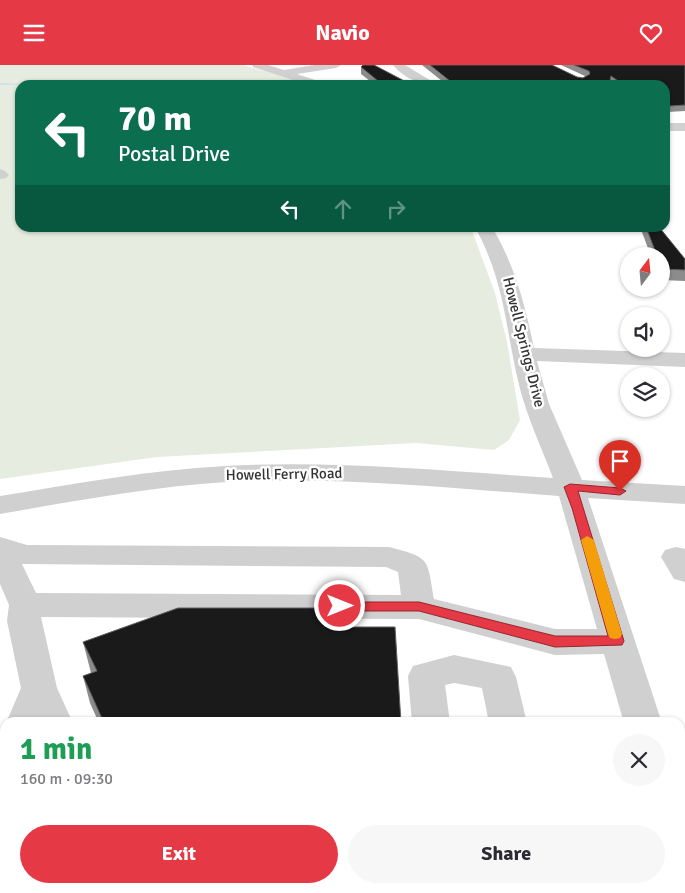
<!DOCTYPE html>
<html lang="en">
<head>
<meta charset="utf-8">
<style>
  body { margin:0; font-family:Signika,sans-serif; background:#f7f7f7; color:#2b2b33; height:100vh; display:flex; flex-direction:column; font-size:19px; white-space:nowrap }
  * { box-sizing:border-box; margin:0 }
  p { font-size:16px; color:#7c7c81 }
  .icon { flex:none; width:28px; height:28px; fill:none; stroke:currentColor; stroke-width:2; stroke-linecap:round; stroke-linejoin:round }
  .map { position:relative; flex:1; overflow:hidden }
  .panel { position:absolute; left:0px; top:652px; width:685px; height:176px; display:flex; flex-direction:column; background:#fff; border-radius:15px 15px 0 0; box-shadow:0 1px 4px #0004 }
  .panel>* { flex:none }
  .guide { position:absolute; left:15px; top:15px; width:655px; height:152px; border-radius:15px; box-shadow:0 1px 4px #0004; background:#0b6e4f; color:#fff; overflow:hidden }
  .needle { width:32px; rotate:16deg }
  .tools { position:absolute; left:620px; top:182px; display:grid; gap:10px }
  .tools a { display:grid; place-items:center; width:50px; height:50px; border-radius:50%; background:#fff; box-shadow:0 1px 4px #0004; font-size:25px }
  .pin { position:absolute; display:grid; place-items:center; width:42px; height:42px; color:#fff; margin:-51px -21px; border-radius:50% 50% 50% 0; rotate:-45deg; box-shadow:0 0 5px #0007 }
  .pin .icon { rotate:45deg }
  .me { position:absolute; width:55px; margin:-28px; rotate:90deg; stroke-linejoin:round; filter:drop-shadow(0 0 4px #0008) }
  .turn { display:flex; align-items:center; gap:18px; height:105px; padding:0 20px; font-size:22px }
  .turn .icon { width:65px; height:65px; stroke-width:2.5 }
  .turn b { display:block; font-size:35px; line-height:42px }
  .lanes { display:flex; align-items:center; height:48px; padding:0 20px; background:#0003; justify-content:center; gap:25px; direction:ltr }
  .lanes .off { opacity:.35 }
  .round { display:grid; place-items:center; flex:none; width:52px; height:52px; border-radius:26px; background:#f7f7f7 }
  .head { display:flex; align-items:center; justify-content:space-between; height:85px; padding:0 20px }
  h1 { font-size:30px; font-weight:700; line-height:38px; color:#1e9e55 }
  .button { display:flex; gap:10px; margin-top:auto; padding:10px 20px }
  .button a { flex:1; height:58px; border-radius:30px; background:#e63946; color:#fff; font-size:20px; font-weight:700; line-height:58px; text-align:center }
  .button a+a { background:#f7f7f7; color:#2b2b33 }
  header { display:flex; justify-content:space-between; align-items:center; height:65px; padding:0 20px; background:#e63946; color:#fff; font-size:22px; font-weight:700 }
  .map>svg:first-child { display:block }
</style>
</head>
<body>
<header><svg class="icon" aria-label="menu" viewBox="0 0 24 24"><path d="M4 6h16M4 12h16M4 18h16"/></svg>Navio<svg class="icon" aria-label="heart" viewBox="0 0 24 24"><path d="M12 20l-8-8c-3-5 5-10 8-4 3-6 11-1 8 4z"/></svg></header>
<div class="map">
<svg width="685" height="828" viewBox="0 0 685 828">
  <rect width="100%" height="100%" fill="#fff"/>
  <!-- green -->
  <polygon fill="#e6ecdf" points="0,0 243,0 298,15 310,20 20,20 20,162 471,163 495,228 507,277 520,355 509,375 494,385 416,378 157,392 0,414"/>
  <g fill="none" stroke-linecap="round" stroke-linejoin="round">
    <!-- stream -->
    <polygon fill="#cfe2ee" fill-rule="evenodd" points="0,18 29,19 30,20 0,20"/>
    <!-- minor -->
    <g fill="#d0d0d0" fill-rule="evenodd">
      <polygon points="252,0 268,0 284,5 314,0 341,0 336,3 297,9 324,18 326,20 308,20 253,2"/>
      <path d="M393,0H405L438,20C420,20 405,14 393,0Z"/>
      <rect x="665" y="58" width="20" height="8"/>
      <polygon points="0,104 5,106 9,110 6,113 0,114"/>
      <path d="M475,162H492C515,201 525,240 534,283L685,288V302L537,296L549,339L582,415L685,421V439L588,433L662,658H624L604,589L555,590L419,554L41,552L57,623L73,658H6L21,623L7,556L9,540L0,519V472L27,480L389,482C431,493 427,493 434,534L555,564H597L559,431C449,423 337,411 226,417C150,422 75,436 0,449V431C75,419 149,405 225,401C334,395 445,406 553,413C542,384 528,354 520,324C505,264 506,219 475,162ZM22,499L386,502L398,507L401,530L36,528Z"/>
      <polygon points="676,482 685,484 685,517 674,514 661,492 665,485"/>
      <polygon points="454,590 511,602 516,612 527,658 489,658 482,623 454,618 445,620 450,658 412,658 408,611 413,601"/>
      <polygon points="5,686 5,730 0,732 0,688"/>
      <polygon points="680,720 685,720 685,810 680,808"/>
      <polygon points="109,824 153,824 154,828 110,828"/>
      <polygon points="264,824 308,824 307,828 263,828"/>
      <polygon points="427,824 471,824 472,828 428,828"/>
      <polygon points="520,824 564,824 565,828 521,828"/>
    </g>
  </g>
  <!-- wall -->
  <g fill="#8c8c8c">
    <polygon points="422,0 552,0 577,12 583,13 585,11 561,0 685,0 685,46 668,47 665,54 665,20 614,20 610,17 610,20 447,20"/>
    <polygon points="361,2 412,20 375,20 361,9"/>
    <polygon points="640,162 659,162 685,194 685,216 661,215 661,191 651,191"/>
    <polygon points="340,562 401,658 99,658 90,638 83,611 91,608 90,604 83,577"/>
  </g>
  <!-- shaded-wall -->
  <polygon fill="#5f5f5f" points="670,41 668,47 665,54 666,49"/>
  <!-- building -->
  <g fill="#1a1a1a" stroke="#5f5f5f">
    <polygon points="363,0 374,0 412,20 383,20 361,2"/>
    <polygon points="430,0 552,0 577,12 583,13 590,9 589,6 574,0 685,0 685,40 670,41 666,49 665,48 665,20 624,20 611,11 609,20 455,20"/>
    <polygon points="646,162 659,162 685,194 685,205 662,204 661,201 661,191 657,191"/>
    <polygon points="178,543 340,543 340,562 395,562 401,658 104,658 83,611 97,606 83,577"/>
  </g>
  <!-- route -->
  <polygon fill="#e63946" stroke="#96252e" points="570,419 620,423 626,426 620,430 578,426 624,576 622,580 555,582 419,546 340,546 336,545 334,541 336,538 340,537 419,537 555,571 608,571 572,443 564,422"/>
  <!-- slow -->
  <polygon fill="#f59e0b" points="587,471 594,475 622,569 620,573 615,574 610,573 608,569 581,475"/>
  <g text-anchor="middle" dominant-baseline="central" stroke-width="5" stroke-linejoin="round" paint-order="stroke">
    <!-- street labels -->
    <g font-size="15" fill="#333" stroke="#fff">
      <text transform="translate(524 277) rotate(76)">Howell Springs Drive</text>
      <text transform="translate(284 409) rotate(-1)">Howell Ferry Road</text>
    </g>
  </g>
</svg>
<div class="tools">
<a><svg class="needle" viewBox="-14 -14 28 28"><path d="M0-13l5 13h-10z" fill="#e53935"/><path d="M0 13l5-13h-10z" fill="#7c7c81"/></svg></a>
<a><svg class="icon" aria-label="sound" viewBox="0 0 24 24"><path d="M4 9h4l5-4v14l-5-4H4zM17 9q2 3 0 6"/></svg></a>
<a><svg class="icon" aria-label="layers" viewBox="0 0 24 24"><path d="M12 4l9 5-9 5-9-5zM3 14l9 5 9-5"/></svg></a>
</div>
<div class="pin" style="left:620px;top:426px;background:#d93025"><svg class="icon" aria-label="arrive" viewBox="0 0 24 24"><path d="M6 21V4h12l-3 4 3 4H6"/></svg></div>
<svg class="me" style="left:340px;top:541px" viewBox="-20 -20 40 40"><circle r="17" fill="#e63946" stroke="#fff" stroke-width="3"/><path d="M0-11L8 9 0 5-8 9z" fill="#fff"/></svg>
<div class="guide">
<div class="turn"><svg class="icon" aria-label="left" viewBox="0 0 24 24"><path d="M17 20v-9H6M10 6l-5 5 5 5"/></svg><div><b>70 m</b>Postal Drive</div></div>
<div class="lanes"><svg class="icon" aria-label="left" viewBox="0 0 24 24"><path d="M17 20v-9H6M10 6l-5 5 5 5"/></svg><svg class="icon off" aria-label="ahead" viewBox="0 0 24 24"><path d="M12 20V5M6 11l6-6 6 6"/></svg><svg class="icon off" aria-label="right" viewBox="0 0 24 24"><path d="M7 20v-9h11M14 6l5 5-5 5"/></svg></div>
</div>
<section class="panel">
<div class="head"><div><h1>1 min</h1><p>160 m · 09:30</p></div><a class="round"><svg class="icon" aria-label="close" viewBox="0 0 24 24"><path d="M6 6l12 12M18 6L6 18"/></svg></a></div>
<div class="button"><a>Exit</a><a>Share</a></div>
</section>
</div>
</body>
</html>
